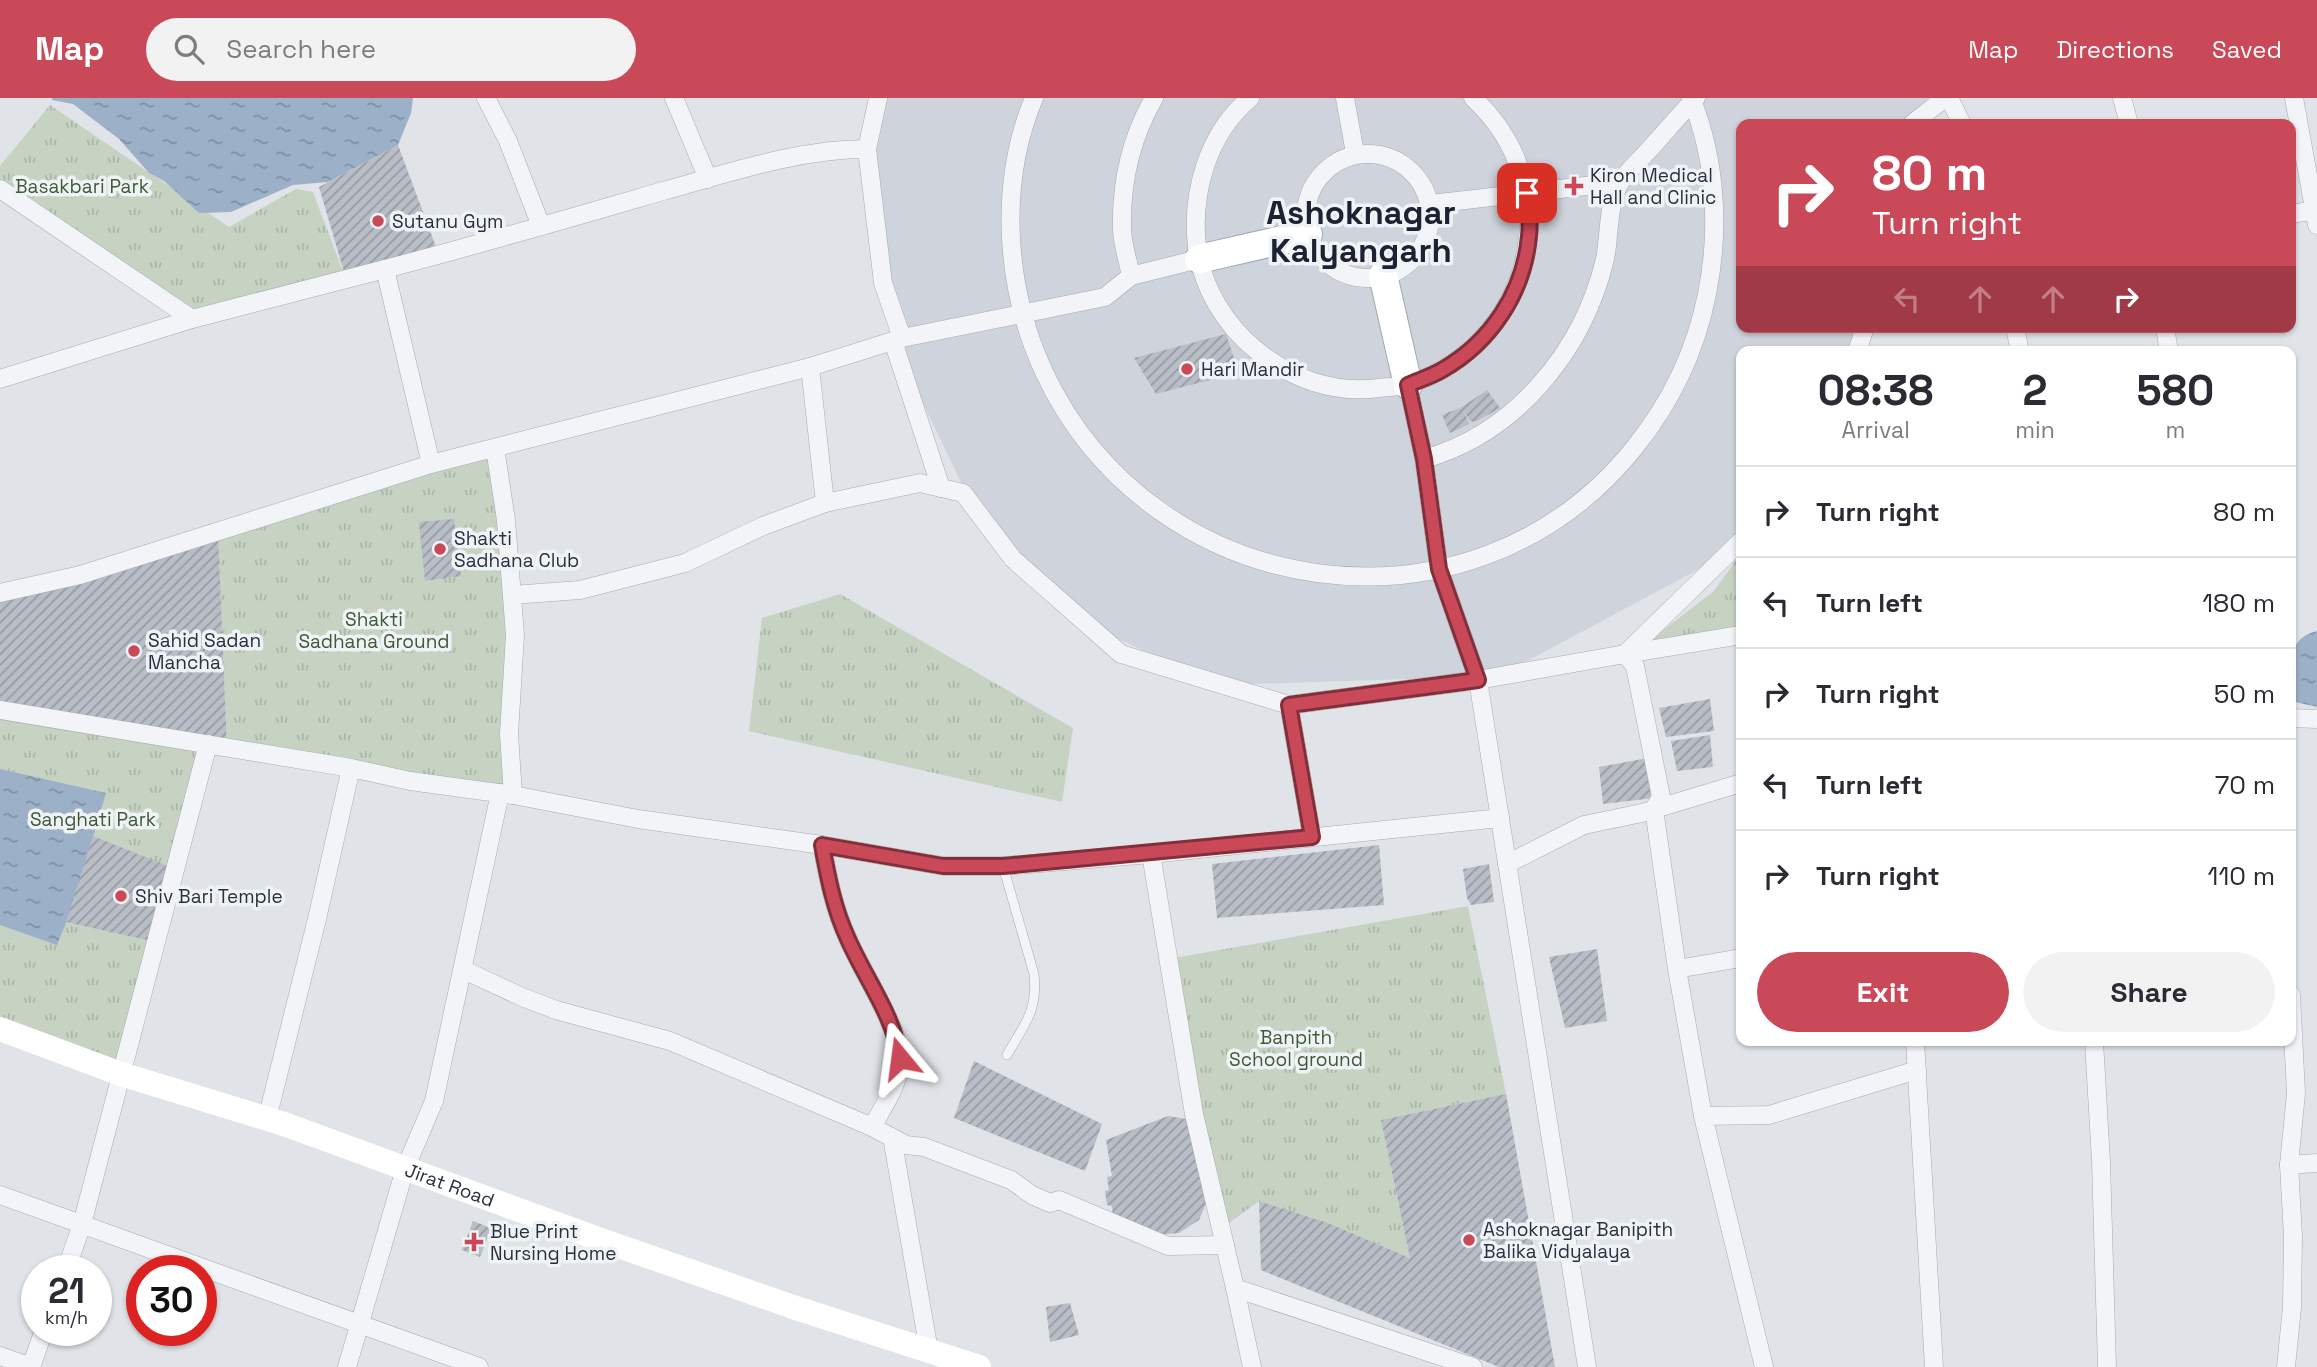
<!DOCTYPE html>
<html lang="en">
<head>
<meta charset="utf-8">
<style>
  body { margin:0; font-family:"Space Grotesk",sans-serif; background:#f2f2f3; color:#2b2b33; height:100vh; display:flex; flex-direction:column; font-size:26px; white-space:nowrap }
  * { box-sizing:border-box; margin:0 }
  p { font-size:23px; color:#7c7c81 }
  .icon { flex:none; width:38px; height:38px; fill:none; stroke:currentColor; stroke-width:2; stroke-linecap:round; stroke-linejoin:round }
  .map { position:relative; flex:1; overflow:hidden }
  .sheet { position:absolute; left:1736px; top:248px; width:560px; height:700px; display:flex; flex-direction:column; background:#fff; border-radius:14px; box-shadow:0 2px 5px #0004 }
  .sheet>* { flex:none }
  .banner { position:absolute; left:1736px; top:21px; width:560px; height:214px; border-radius:14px; box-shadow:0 2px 5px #0004; background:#ca4959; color:#fff; overflow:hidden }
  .speed { position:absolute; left:21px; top:1157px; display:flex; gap:14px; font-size:35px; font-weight:700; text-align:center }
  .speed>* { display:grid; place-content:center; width:91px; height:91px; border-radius:50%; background:#fff; box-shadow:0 2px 5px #0004; line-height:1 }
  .speed small { font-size:18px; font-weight:400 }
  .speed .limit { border:10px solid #d22; background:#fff; color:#111 }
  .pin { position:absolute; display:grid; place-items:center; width:60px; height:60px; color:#fff; margin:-30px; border-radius:14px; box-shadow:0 4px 10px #0006 }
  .me { position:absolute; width:77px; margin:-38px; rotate:344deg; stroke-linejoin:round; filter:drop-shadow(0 0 5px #0008) }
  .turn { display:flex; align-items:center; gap:24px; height:147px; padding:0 21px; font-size:32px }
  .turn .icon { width:91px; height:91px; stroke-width:2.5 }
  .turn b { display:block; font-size:49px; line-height:60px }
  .lanes { display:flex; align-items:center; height:66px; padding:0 21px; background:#0003; justify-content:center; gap:35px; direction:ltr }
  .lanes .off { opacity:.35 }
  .eta { display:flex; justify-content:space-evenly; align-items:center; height:119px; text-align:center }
  .eta b { font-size:42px; font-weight:700; line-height:49px }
  .cta { display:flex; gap:14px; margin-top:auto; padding:14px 21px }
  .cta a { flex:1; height:80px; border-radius:42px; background:#ca4959; color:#fff; font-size:28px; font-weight:700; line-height:80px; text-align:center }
  .cta a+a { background:#f2f2f3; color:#2b2b33 }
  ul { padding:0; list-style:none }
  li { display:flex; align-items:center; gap:21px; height:91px; padding:0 21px; border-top:2px solid #e1e1e2 }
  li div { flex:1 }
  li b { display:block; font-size:26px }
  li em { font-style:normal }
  header { display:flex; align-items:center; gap:42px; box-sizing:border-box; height:98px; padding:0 35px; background:#ca4959; color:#fff }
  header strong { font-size:33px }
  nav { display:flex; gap:38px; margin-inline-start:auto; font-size:24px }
  .search { width:490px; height:63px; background:#f2f2f3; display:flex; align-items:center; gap:18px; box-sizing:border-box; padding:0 24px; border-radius:38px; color:#7c7c81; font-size:26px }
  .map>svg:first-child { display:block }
</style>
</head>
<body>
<header>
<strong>Map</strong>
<div class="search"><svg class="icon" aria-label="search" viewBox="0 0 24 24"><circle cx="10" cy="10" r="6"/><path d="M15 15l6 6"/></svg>Search here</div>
<nav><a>Map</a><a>Directions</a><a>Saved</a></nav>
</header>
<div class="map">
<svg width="2317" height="1269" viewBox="0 0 2317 1269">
  <defs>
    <pattern id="grass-tufts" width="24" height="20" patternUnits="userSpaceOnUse" patternTransform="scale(1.75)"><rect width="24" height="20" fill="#c6d3c2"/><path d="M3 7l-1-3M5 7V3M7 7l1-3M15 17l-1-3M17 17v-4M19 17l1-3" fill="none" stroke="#aab6a8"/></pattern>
    <pattern id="water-ripples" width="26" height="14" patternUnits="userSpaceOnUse" patternTransform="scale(1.75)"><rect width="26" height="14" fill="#9cb0c8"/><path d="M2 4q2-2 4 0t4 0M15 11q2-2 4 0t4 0" fill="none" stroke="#7f90a4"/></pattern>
    <pattern id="building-hatch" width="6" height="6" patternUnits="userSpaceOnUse" patternTransform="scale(1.75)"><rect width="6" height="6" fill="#b8bdc6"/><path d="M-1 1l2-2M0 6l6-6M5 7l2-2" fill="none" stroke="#969aa2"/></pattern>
  </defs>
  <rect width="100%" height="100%" fill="#e0e4e9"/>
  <!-- built -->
  <polygon fill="#cfd3db" points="878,0 1928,0 1931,10 1916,26 1741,26 1741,229 1865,229 1857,254 1741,254 1741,440 1729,455 1499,578 1221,587 1089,528 972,407 893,243 867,51"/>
  <!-- grass -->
  <g fill="url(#grass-tufts)">
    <polygon points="50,7 229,129 296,91 313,94 346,181 192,221 0,91 0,68"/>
    <polygon points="495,350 514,523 513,697 227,650 218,433"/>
    <polygon points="1741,455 1741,529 1644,547 1714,493"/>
    <polygon points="840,496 1073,630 1062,704 749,633 762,520"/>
    <polygon points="0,612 208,646 121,976 0,931"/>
    <polygon points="1468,808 1506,996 1381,1022 1410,1160 1328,1125 1259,1103 1221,1131 1168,861"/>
  </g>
  <!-- water -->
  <g fill="url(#water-ripples)">
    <polygon points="52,0 413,0 411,15 398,47 328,84 293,87 231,114 199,115 164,83 149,75 119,41 73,6 52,2"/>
    <path d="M2317,533V609L2291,603C2291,575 2283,541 2317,533Z"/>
    <polygon points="0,671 106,695 72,810 57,847 0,827"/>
  </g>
  <!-- building -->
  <g fill="url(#building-hatch)">
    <polygon points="398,47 439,157 346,181 319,89"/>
    <polygon points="1226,236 1236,266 1229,277 1156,296 1134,260"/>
    <polygon points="1487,292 1500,310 1475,324 1470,323 1463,311 1469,326 1450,335 1442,317 1462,309"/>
    <polygon points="454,421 461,478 425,483 419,424"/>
    <polygon points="218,433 227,650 0,612 0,495"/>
    <polygon points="1710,601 1714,633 1666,639 1659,610"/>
    <polygon points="1710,637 1713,669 1677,673 1671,643"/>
    <polygon points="1648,660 1654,700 1603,706 1599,669"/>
    <polygon points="93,738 175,771 156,844 66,824"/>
    <polygon points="1379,747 1384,807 1217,820 1212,766"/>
    <polygon points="1489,766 1494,804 1471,807 1467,800 1463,771"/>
    <polygon points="1597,851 1607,923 1565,930 1549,859"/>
    <polygon points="974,963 1102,1026 1085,1073 954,1020"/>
    <polygon points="1506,996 1555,1269 1499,1269 1261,1172 1259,1103 1328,1125 1410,1160 1381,1022"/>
    <polygon points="1168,1018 1186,1021 1207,1103 1199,1122 1179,1135 1155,1137 1136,1132 1122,1118 1113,1118 1112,1108 1107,1107 1105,1093 1109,1092 1107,1079 1112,1078 1106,1042"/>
    <polygon points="473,1123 491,1130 480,1159 462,1152"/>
    <polygon points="1070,1205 1079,1237 1050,1244 1046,1209"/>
  </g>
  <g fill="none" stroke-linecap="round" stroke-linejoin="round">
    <!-- lane casing -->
    <g stroke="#a5abb3" stroke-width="10">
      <path id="lane" d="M1003,768L1034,876C1038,913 1024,927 1007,957"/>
    </g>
    <!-- street casing -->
    <g stroke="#a5abb3" stroke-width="19">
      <g id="street">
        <polyline points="486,0 508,43 541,128"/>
        <polyline points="674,0 708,81"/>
        <path d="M1034,0C998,86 1005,190 1044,274C1153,507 1472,553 1635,349C1671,304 1696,252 1707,196C1720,131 1716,61 1691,0"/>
        <path d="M1250,0C1207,36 1191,96 1197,149C1202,189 1225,227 1256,252C1291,281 1334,296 1379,290C1389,289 1401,289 1410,286C1535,243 1570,90 1473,0"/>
        <polyline points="1345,0 1355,55"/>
        <polyline points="1949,0 1962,26"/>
        <polyline points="2122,0 2129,26"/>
        <polyline points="2294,0 2317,127"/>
        <polyline points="1912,26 1945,0"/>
        <polyline points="867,51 878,0"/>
        <circle cx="1368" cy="118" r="62"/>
        <polyline points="0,91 192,221 385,171 431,366"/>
        <polyline points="1431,106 1620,84"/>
        <polyline points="2291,116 2317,112"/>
        <path d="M385,171C478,147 570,120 663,93C729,75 798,51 867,51L883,185L902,240"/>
        <path d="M1131,178C1128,162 1122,146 1122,130C1121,84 1131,40 1154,0"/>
        <polyline points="2015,229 2020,254"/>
        <polyline points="2165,229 2169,254"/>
        <polyline points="893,243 941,390"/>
        <polyline points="1857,254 1865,229"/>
        <polyline points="810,269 825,405 920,385 963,395 1013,461 1121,556 1289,607 1478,582 1625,556 1741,443"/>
        <polyline points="0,281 192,221"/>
        <polyline points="1408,287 1424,361 1439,471 1478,582 1587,1269"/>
        <polyline points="495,350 506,422 515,537 509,636 513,697"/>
        <path d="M1424,361C1516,335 1583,253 1605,161C1610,137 1607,105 1621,83C1628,73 1638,64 1646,55C1663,37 1679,17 1696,0"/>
        <polyline points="0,495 80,477 431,366 810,269 902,240 1105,199 1131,178 1199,161"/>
        <polyline points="512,497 580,492 685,465 763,428 825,405"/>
        <polyline points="1625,556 1635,568 1661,699 1654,711 1677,871 1703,1018"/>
        <polyline points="1625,556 1741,537"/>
        <polyline points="1289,607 1312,739"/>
        <polyline points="0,612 351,670 410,683 513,697 638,721 822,747 943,768 1003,768 1151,756 1500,720"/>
        <polyline points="2291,620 2317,621"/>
        <path d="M822,747C828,780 834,811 848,841C861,872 899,929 900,960C900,986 884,1007 872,1029"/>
        <polyline points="1151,756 1194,1016 1235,1190 1252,1269"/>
        <polyline points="1507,766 1584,727 1642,715 1741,685"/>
        <polyline points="1677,871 1741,860"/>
        <polyline points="464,872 522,899 556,912 670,943 872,1029 906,1047 924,1049 1011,1082 1032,1097 1050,1105 1059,1102 1168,1148 1225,1147"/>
        <polyline points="1915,943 1934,1269"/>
        <polyline points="2094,943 2101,1064 2107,1269"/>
        <polyline points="267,1021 317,821 351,670"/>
        <polyline points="892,1039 929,1253"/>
        <polyline points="2289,1067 2317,1065"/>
        <polyline points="0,1097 479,1269"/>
        <polyline points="66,1172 82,1126 208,646"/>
        <polyline points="1235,1190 1473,1269"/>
        <polyline points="0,1258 31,1269"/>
        <polyline points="31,1269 44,1232"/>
        <polyline points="347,1269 405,1071 434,1003 500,695"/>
        <polyline points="1764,1269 1703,1018 1769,1017 1917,972"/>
        <polyline points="2286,1269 2292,1209 2293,1138 2289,1067 2296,995 2291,897"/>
      </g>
    </g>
    <!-- primary casing -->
    <g stroke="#a0a8b4" stroke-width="30">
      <g id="primary">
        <polyline points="1199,161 1308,136"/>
        <polyline points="1383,177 1408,287"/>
      </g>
    </g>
    <!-- lane -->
    <use href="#lane" stroke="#f3f4f7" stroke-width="9"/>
    <!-- street -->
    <use href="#street" stroke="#f3f4f7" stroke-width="18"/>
    <!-- secondary -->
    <path stroke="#fff" stroke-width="24" id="s1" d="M0,931L121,976L284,1026L601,1142L796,1210L979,1269"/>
    <!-- primary -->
    <use href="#primary" stroke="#fff" stroke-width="28"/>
  </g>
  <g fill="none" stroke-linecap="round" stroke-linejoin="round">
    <!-- route casing -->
    <g stroke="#832f3a" stroke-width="18">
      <path id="route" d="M900,960C894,918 865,880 848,841C834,811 828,780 822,747L943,768H1003L1312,739L1289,607L1478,582L1439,471L1424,361L1408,287C1419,282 1432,278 1442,272C1491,244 1524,194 1529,138C1531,124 1528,109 1527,95"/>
    </g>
    <!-- route -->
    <use href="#route" stroke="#ca4959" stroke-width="12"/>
  </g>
  <!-- markers -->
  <g fill="#ca4959" stroke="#f0f3f6" stroke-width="2.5">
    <path d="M1570.5 77.5h7v7h7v7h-7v7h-7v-7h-7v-7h7z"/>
    <circle cx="378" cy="123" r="7"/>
    <circle cx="1187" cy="271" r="7"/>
    <circle cx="440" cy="451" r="7"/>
    <circle cx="134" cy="553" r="7"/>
    <circle cx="121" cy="798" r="7"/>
    <circle cx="1469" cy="1142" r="7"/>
    <path d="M470.5 1133.5h7v7h7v7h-7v7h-7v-7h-7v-7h7z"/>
  </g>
  <g text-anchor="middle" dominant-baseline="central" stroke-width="7" stroke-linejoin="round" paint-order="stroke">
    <!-- poi labels -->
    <g font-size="19" fill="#293140" stroke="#f0f3f6" text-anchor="start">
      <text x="1590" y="77">Kiron Medical<tspan x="1590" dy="22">Hall and Clinic</tspan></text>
      <text x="392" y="123">Sutanu Gym</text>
      <text x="1201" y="271">Hari Mandir</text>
      <text x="454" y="440">Shakti<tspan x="454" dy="22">Sadhana Club</tspan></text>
      <text x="148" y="542">Sahid Sadan<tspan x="148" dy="22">Mancha</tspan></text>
      <text x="135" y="798">Shiv Bari Temple</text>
      <text x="1483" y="1131">Ashoknagar Banipith<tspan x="1483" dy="22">Balika Vidyalaya</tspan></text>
      <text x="490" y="1133">Blue Print<tspan x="490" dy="22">Nursing Home</tspan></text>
    </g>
    <!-- park labels -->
    <g font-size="19" fill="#3d5b37" stroke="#f0f3f6">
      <text x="82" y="88">Basakbari Park</text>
      <text x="374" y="521">Shakti<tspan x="374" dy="22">Sadhana Ground</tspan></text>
      <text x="93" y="721">Sanghati Park</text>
      <text x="1296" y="939">Banpith<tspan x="1296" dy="22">School ground</tspan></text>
    </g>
    <!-- street labels -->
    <g font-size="19" fill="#293140" stroke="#f0f3f6">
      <text stroke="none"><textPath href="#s1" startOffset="476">Jirat Road</textPath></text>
    </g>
    <!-- town labels -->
    <g font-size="33" font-weight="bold" fill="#1c2231" stroke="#f0f3f6">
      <text x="1361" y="115">Ashoknagar<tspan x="1361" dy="38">Kalyangarh</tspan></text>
    </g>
  </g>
</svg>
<div class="speed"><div>21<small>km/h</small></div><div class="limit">30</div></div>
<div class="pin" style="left:1527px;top:95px;background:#d93025"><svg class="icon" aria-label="arrive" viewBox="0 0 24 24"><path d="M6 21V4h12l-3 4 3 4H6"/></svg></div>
<svg class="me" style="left:900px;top:960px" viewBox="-20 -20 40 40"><path d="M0-17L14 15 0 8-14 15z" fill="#ca4959" stroke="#fff" stroke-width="4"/></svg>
<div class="banner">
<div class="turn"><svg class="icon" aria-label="right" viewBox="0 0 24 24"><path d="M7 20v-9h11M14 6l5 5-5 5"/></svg><div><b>80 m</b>Turn right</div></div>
<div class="lanes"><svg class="icon off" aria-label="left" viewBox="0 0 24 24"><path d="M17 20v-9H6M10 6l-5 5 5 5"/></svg><svg class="icon off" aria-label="ahead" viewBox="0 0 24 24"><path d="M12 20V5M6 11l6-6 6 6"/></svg><svg class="icon off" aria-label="ahead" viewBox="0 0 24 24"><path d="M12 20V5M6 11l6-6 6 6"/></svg><svg class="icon" aria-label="right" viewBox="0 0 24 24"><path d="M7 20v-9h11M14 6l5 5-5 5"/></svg></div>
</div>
<section class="sheet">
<div class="eta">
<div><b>08:38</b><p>Arrival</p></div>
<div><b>2</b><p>min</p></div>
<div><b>580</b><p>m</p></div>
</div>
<ul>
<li><svg class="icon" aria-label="right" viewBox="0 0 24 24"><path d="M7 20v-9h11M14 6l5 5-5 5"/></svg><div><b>Turn right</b></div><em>80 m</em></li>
<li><svg class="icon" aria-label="left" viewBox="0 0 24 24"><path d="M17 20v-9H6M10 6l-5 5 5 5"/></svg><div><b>Turn left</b></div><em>180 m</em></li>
<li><svg class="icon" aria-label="right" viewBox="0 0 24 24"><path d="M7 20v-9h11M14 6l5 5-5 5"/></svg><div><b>Turn right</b></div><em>50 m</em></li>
<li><svg class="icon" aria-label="left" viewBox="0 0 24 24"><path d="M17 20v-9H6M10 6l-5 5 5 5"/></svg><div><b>Turn left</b></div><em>70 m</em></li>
<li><svg class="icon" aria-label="right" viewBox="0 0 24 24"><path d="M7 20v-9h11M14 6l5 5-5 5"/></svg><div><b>Turn right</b></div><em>110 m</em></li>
</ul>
<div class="cta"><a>Exit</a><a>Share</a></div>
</section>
</div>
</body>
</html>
